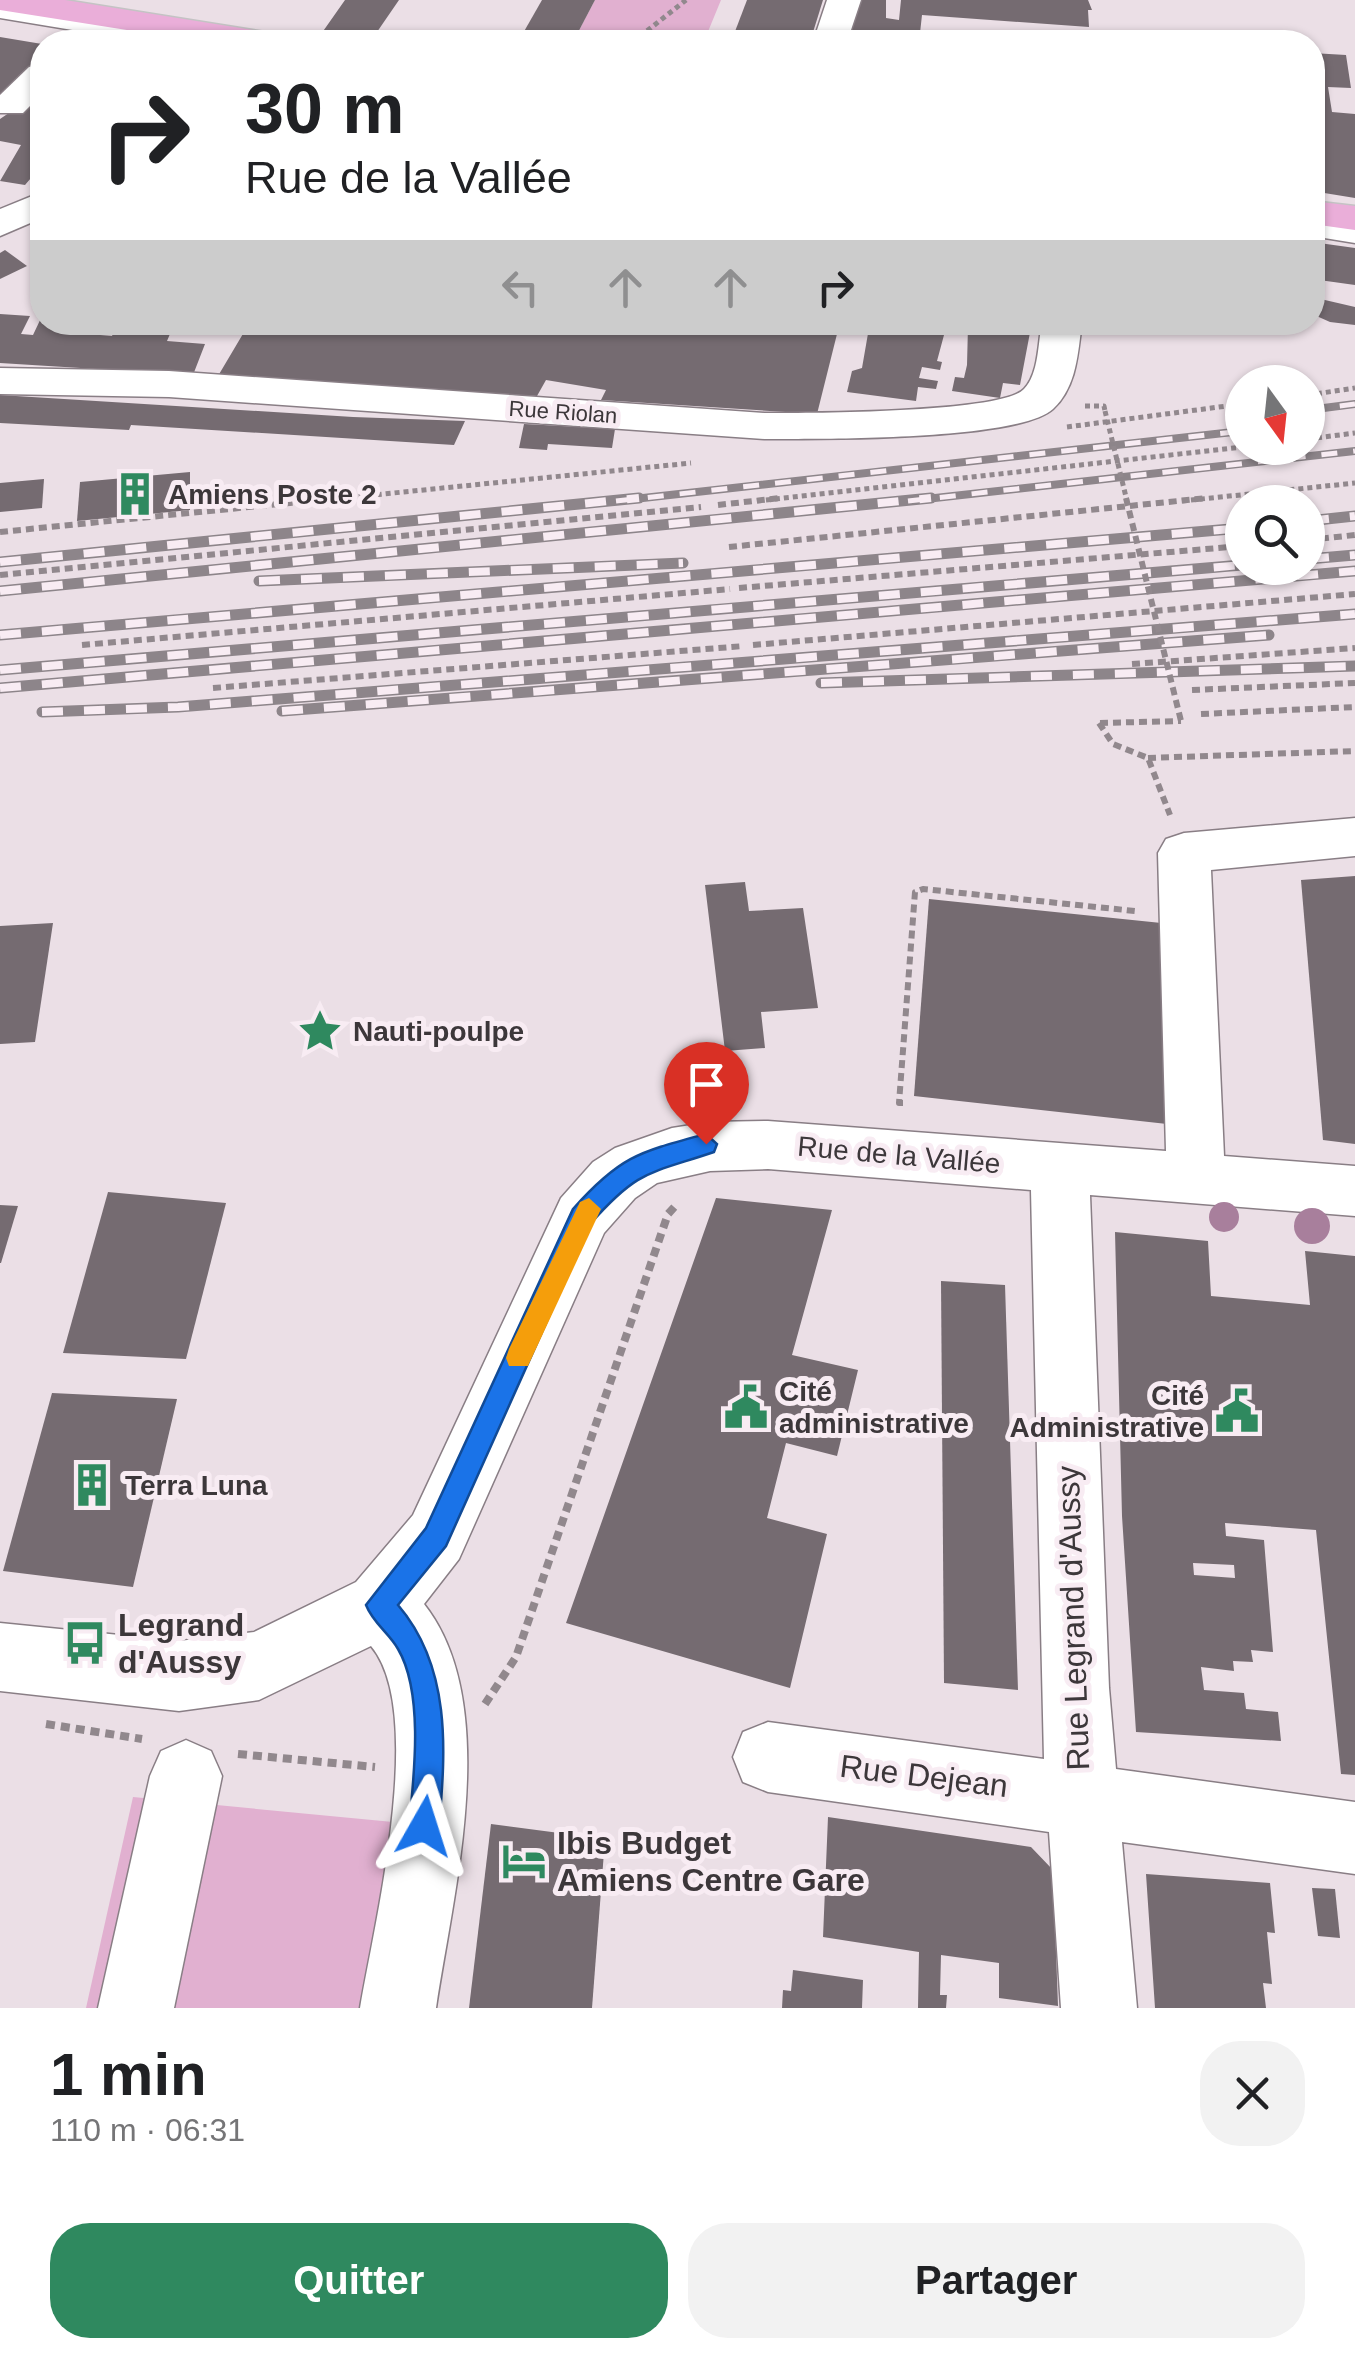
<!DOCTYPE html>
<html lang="fr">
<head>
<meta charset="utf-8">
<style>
  body { margin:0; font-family:Arial,sans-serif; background:#f2f2f2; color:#202124; height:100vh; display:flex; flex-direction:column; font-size:38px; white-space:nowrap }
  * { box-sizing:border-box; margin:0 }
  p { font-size:32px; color:#757577 }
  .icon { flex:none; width:55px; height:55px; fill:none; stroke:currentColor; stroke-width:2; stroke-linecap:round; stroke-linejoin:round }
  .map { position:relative; height:2008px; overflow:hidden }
  .side { display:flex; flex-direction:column; background:#fff; flex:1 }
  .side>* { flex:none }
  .guide { position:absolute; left:30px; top:30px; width:1295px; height:305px; border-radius:40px; box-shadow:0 2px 8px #0004; background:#fff; color:#202124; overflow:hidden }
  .needle { width:65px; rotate:165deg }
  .fabs { position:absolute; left:1225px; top:365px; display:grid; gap:20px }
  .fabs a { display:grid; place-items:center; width:100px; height:100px; border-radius:50%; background:#fff; box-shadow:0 2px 8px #0004; font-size:50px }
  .pin { position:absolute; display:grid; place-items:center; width:85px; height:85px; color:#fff; margin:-102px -42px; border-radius:50% 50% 50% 0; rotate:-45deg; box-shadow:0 0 10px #0007 }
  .pin .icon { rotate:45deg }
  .me { position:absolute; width:110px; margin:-55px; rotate:6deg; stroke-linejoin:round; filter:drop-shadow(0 0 8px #0008) }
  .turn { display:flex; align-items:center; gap:35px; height:210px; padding:0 50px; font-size:45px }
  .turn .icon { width:130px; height:130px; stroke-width:2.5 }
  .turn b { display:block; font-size:70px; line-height:85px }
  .lanes { display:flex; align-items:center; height:95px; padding:0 50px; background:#0003; justify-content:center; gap:50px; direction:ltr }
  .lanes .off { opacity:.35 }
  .round { display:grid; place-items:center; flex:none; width:105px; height:105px; border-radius:40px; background:#f2f2f2 }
  .head { display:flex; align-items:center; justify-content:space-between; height:170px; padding:0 50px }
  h1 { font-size:60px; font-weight:800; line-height:75px }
  .action { display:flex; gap:20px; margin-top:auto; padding:20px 50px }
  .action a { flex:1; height:115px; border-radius:40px; background:#2f895f; color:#fff; font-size:40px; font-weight:800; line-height:115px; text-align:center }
  .action a+a { background:#f2f2f2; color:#202124 }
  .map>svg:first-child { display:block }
</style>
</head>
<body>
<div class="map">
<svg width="1355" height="2008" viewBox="0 0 1355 2008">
  <rect width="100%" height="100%" fill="#ebdfe6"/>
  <!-- green -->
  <g fill="#e1b0d0">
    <polygon points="595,0 721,0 707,34 674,31 667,42 573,42"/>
    <polygon points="133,1797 393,1822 362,2008 86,2008"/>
  </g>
  <!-- building -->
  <g fill="#756b71" fill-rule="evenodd">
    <polygon points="345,0 399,0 377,32 448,42 360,42 319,37"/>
    <polygon points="542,0 595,0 573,42 518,42"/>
    <polygon points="747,0 823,0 810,42 731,42"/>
    <polygon points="859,0 886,0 886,18 899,20 901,0 1088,0 1092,10 1088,10 1089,27 922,15 919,42 846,42"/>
    <polygon points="0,37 42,44 42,61 0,100"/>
    <polygon points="1312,53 1346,55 1351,88 1328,87 1332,112 1355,114 1355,198 1312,191"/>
    <polygon points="34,96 42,98 38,116 42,117 42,165 25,185 0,181 21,145 0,141 0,119"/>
    <polygon points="1312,242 1355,248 1355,285 1312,279"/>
    <polygon points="5,250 27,266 0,279 0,253"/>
    <polygon points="1312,297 1355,307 1355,325 1330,322 1312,314"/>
    <polygon points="0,314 30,316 21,334 33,335 42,316 42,322 67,322 65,326 105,324 100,335 112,336 118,322 157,326 175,322 167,341 205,344 193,375 0,363"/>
    <polygon points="250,322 429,322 478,330 483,322 840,322 817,414 601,400 606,390 546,380 537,396 218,376"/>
    <polygon points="870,322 930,322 928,333 944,335 937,361 942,362 940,370 922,367 919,378 938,381 936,389 918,387 916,401 847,392 852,371 862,368"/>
    <polygon points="957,322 1032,322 1020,385 1003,383 1000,398 952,391 955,377 964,378 967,365 968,326"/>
    <polygon points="0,395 353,417 465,421 454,445 131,425 129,430 0,423"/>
    <polygon points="524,424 562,426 615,429 612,448 548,444 547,450 519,448"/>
    <polygon points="190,472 190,510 77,521 80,482"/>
    <polygon points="44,479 42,508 0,512 0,483"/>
    <polygon points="1355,876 1355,1144 1323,1140 1301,880"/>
    <polygon points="745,882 749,911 803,908 818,1008 761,1012 765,1048 725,1051 705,885"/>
    <polygon points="929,899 1171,924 1176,1125 914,1096"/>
    <polygon points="53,923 35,1042 0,1044 0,926"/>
    <polygon points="108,1192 226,1203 186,1359 63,1353"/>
    <polygon points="716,1198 832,1210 792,1355 858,1370 837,1456 786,1443 767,1518 827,1534 790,1688 566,1623"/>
    <polygon points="0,1205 18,1206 1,1263 0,1263"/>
    <path d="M1115,1232L1208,1241L1211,1296L1310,1305L1305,1251L1355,1256V1775L1341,1774L1316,1530L1225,1523L1226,1536L1264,1540L1273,1652L1251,1650L1253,1662L1233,1661L1234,1671L1201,1667L1204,1690L1244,1693L1246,1709L1278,1712L1281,1741L1136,1732L1122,1516ZM1193,1563L1234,1565L1235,1578L1194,1575Z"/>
    <polygon points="941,1281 1005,1285 1018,1690 944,1683"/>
    <polygon points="52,1393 177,1399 133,1587 3,1571"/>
    <polygon points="828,1817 1031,1847 1053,1870 1058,2006 999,1998 999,1963 941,1955 940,1995 947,1995 946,2008 918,2008 919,1952 823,1937"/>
    <polygon points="491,1824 605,1839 592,2008 469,2008"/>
    <polygon points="1146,1874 1270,1883 1275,1933 1267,1932 1272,1984 1263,1983 1266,2008 1155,2008"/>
    <polygon points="1312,1888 1335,1889 1340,1938 1318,1936"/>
    <polygon points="793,1970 863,1980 862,2008 782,2008 783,1990 791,1991"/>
  </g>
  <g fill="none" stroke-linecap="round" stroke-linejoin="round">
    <!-- minor casing -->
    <g stroke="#897e85" stroke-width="3">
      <g id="minor">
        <polygon points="0,0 204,32 216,35 221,42 145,42 0,18"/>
        <polygon points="827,0 861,0 847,42 813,42"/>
        <polygon points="42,64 42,94 23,113 0,113 0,95 29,67"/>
        <polygon points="42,192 42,218 0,236 0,209"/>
        <polygon points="1312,212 1355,219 1355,243 1312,236"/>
        <path d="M1042,322H1082C1078,352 1077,387 1053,409C1018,441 817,439 764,439L169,397L0,394V368L169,371L764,413C805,413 1002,413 1024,389C1039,374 1038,342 1042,322Z"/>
        <path d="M1355,818V856L1211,870L1224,1156L1355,1166V1216L1090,1195L1109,1688L1116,1769L1355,1802V1874L1122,1842L1137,2008H1061L1049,1832L768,1792L743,1782L733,1757L743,1732L768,1722L1044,1759L1031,1190L768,1169L710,1171L657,1183L635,1198L604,1233L459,1559L424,1604C503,1704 453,1893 436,2008H360C374,1925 427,1712 371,1646L259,1700L179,1711L0,1691V1623L179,1641L254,1632L356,1582L413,1515L561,1198L593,1162L615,1148L672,1128L710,1122L768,1121L1166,1151L1158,853L1166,839L1184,833Z"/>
        <polygon points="186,1740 211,1751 222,1776 174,2008 98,2008 150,1776 161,1751"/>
      </g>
    </g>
    <!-- major casing -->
    <g stroke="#c4c3c4" stroke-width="3">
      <g id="major">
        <polygon points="0,0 65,0 265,32 277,35 282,42 203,42 0,10"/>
        <polygon points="1312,201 1355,206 1355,230 1312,224"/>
      </g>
    </g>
    <!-- path-far2 -->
    <g stroke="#91888d" stroke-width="5" stroke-dasharray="5 4" stroke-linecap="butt">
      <polyline points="304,39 322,42"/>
      <polyline points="633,42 686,0"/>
      <polyline points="1308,395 1355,388"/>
      <polyline points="1085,406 1104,406 1105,411"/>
      <polyline points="1067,427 1242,404"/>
      <polyline points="1308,439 1355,433"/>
      <polyline points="314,501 691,463"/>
      <polyline points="757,501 1242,447"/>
      <polyline points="1182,501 1355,483"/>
    </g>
    <!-- path-far1 -->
    <g stroke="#91888d" stroke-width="6" stroke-dasharray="8 5" stroke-linecap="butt">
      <polyline points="718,505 780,498"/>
      <polyline points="0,532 339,498"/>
      <polyline points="1308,540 1355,535"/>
      <polyline points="729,547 1207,498"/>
      <polyline points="0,575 701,507"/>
      <polyline points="739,588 1242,546"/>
      <polyline points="82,645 730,589"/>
      <polyline points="753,645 1355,594"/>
      <polyline points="1132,664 1355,648"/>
      <polyline points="213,688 744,646"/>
      <polyline points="1192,690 1355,683"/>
      <polyline points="1201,714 1355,707"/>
      <polyline points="1099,723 1113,744 1148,758 1170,815"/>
      <polyline points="1100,723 1181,721"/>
      <polyline points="1148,758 1355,751"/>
      <polyline points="903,1103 899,1103 915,892 923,889 1135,911"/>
    </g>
    <!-- path -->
    <g stroke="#91888d" stroke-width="8" stroke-dasharray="9 6" stroke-linecap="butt">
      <polyline points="485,1704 516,1657 668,1214 677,1204"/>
      <polyline points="46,1724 142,1739"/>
      <polyline points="238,1754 375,1767"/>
    </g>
    <!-- minor -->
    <use href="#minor" fill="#fff" fill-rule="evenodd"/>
    <!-- major -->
    <use href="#major" fill="#eaaed9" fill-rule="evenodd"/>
    <!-- rail-far1 casing -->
    <g stroke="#8d858a" stroke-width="8">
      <g id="rail-far1">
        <polyline points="1308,410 1355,404"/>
        <polyline points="616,501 1242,431"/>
        <polyline points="908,501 1355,451"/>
      </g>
    </g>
    <!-- rail casing -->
    <g stroke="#8d858a" stroke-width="11">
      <g id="rail">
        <polyline points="1308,521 1355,516"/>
        <polyline points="1308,559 1355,555"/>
        <polyline points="0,562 639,498"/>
        <polyline points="259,581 683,563"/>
        <polyline points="0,591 931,498"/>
        <polyline points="0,635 1242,528"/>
        <polyline points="0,670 1242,565"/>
        <polyline points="821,683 1355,666"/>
        <polyline points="0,688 1355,571"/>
        <polyline points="282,711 1269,635"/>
        <polyline points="42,712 178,707 1355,614"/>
      </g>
    </g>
    <!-- rail-far1 -->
    <use href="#rail-far1" stroke="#f8ecf3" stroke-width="5" stroke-dasharray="16" stroke-linecap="butt"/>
    <!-- rail -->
    <use href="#rail" stroke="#f8ecf3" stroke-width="8" stroke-dasharray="21" stroke-linecap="butt"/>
    <!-- path-bridge-far1 -->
    <polyline stroke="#91888d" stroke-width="5" stroke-dasharray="5 4" stroke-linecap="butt" points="1105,411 1127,501"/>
    <!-- path-bridge -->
    <polyline stroke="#91888d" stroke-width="6" stroke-dasharray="8 5" stroke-linecap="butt" points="1126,498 1181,721"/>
  </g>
  <!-- trees -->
  <g fill="#a87f9c">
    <circle cx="1224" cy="1217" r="15"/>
    <circle cx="1312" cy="1226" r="18"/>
  </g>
  <!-- route -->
  <path fill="#1a73e8" stroke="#114b97" stroke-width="2.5" d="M706,1134L717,1144L714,1152C649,1174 639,1169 591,1223L446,1546L398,1605C451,1667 446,1749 439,1826L435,1837L424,1841L414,1837L409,1826C414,1777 424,1693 398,1649C389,1633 373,1623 366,1605L426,1528L573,1209C620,1156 639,1152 706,1134Z"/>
  <!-- slow -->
  <polygon fill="#f59e0b" points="589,1198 601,1209 528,1366 509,1366 506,1358 509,1349 580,1202"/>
  <!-- icons -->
  <defs>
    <g id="building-bare" transform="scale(3.45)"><path d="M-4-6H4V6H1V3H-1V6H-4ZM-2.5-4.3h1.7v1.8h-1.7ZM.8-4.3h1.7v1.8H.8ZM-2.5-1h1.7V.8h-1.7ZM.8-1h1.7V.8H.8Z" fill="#2f895f" stroke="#f8ecf3" stroke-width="2.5" paint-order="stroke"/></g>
    <g id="sight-bare" transform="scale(3.45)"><path d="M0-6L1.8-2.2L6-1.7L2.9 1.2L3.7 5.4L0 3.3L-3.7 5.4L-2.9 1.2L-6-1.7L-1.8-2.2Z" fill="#2f895f" stroke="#f8ecf3" stroke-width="2.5" paint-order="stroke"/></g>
    <g id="civic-bare" transform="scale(3.45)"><path d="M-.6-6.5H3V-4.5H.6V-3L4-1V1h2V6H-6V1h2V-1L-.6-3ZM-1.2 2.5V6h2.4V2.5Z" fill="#2f895f" stroke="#f8ecf3" stroke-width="2.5" paint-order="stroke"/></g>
    <g id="bus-bare" transform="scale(3.45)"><path d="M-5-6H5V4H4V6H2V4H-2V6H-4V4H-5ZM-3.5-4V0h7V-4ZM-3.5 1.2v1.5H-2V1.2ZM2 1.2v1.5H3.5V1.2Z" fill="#2f895f" stroke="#f8ecf3" stroke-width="2.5" paint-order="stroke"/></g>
    <g id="hotel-bare" transform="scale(3.45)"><path d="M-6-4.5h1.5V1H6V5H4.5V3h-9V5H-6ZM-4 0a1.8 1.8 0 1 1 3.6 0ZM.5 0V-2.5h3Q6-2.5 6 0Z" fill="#2f895f" stroke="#f8ecf3" stroke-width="2.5" paint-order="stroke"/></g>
  </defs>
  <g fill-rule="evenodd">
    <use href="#building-bare" x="135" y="494"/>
    <use href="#sight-bare" x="320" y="1031"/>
    <use href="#civic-bare" x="746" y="1407"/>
    <use href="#civic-bare" x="1237" y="1411"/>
    <use href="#building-bare" x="92" y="1485"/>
    <use href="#bus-bare" x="85" y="1643"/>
    <use href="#hotel-bare" x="524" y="1861"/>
  </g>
  <g text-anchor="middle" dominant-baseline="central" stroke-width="10" stroke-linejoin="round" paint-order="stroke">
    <!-- far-street labels -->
    <g font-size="22" fill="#3c373a" stroke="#f8ecf3">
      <text transform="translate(563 412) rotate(4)">Rue Riolan</text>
    </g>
    <!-- poi labels -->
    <g font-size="28" font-weight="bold" fill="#3c373a" stroke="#f8ecf3" text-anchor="start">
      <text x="168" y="494">Amiens Poste 2</text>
      <text x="353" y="1031">Nauti-poulpe</text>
      <text x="779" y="1391">Cité<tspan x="779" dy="32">administrative</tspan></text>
      <text x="1204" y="1395" text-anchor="end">Cité<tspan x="1204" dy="32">Administrative</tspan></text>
      <text x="125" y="1485">Terra Luna</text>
    </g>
    <!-- street labels -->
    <g font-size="28" fill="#3c373a" stroke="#f8ecf3">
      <text transform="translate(899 1155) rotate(5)">Rue de la Vallée</text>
    </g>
    <!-- near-street labels -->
    <g font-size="32" fill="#3c373a" stroke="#f8ecf3">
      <text transform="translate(1073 1618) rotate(-92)">Rue Legrand d'Aussy</text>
      <text transform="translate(924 1776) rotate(7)">Rue Dejean</text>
    </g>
    <!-- near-poi labels -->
    <g font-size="32" font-weight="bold" fill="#3c373a" stroke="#f8ecf3" text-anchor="start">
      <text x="118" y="1625">Legrand<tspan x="118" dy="37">d'Aussy</tspan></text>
      <text x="557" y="1843">Ibis Budget<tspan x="557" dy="37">Amiens Centre Gare</tspan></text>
    </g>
  </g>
</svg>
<div class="fabs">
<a><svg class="needle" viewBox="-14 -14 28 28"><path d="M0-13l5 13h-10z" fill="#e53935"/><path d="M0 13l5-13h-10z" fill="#757577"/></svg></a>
<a><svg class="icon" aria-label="search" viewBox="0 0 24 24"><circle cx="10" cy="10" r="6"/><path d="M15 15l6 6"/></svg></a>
</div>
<div class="pin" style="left:706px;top:1144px;background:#d93025"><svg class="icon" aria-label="arrive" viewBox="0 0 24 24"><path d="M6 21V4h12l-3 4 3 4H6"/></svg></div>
<svg class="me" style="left:424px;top:1826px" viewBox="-20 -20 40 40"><path d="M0-17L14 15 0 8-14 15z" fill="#1a73e8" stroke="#fff" stroke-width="4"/></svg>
<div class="guide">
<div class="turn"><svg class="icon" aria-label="right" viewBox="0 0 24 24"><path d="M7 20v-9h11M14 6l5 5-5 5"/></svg><div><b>30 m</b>Rue de la Vallée</div></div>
<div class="lanes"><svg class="icon off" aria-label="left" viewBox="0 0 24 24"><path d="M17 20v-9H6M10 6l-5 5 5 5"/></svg><svg class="icon off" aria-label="ahead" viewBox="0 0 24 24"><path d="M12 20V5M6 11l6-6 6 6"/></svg><svg class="icon off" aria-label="ahead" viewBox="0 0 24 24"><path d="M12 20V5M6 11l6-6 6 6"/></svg><svg class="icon" aria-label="right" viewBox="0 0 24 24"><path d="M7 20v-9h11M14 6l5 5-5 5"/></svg></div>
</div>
</div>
<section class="side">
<div class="head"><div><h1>1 min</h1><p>110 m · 06:31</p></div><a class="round"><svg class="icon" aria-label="close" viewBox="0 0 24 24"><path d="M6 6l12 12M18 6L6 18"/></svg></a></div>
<div class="action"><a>Quitter</a><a>Partager</a></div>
</section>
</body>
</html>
